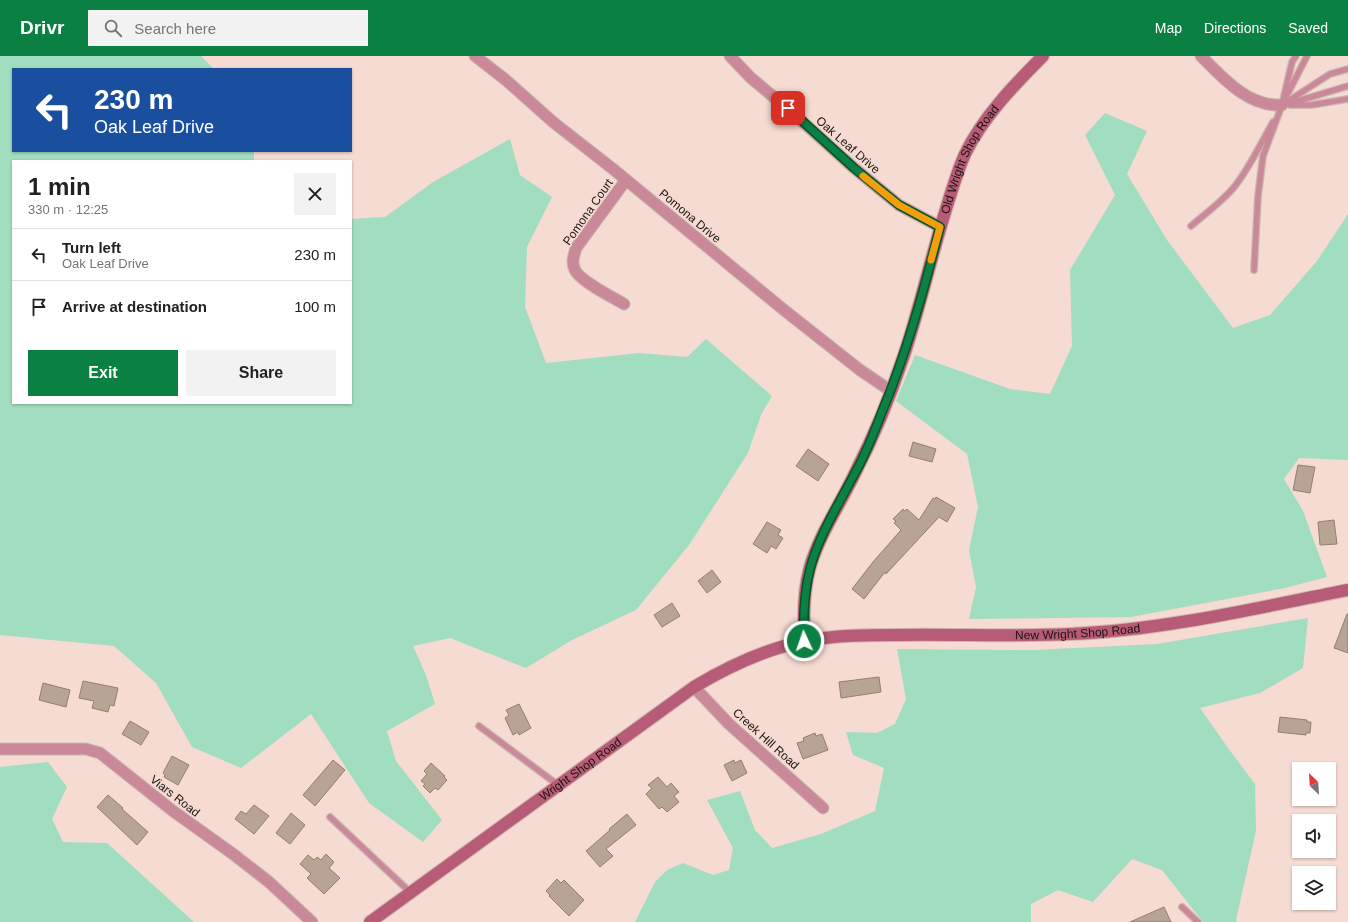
<!DOCTYPE html>
<html lang="en">
<head>
<meta charset="utf-8">
<style>
  body { margin:0; font-family:Arial,sans-serif; background:#f2f2f2; color:#202124; height:100vh; display:flex; flex-direction:column; font-size:15px; white-space:nowrap }
  * { box-sizing:border-box; margin:0 }
  p { font-size:13px; color:#757577 }
  .icon { flex:none; width:22px; height:22px; fill:none; stroke:currentColor; stroke-width:2; stroke-linecap:round; stroke-linejoin:round }
  .map { position:relative; flex:1; overflow:hidden }
  .drawer { position:absolute; left:12px; top:104px; width:340px; height:244px; display:flex; flex-direction:column; background:#fff; border-radius:0px; box-shadow:0 1px 3px #0004 }
  .drawer>* { flex:none }
  .banner { position:absolute; left:12px; top:12px; width:340px; height:84px; border-radius:0px; box-shadow:0 1px 3px #0004; background:#1a4fa0; color:#fff; overflow:hidden }
  .needle { width:26px; rotate:335deg }
  .controls { position:absolute; left:1292px; top:706px; display:grid; gap:8px }
  .controls a { display:grid; place-items:center; width:44px; height:44px; border-radius:0px; background:#fff; box-shadow:0 1px 3px #0004; font-size:20px }
  .pin { position:absolute; display:grid; place-items:center; width:34px; height:34px; color:#fff; margin:-17px; border-radius:8px; box-shadow:0 2px 6px #0006 }
  .me { position:absolute; width:44px; margin:-22px; rotate:357deg; stroke-linejoin:round; filter:drop-shadow(0 0 3px #0008) }
  .turn { display:flex; align-items:center; gap:14px; height:84px; padding:0 16px; font-size:18px }
  .turn .icon { width:52px; height:52px; stroke-width:2.5 }
  .turn b { display:block; font-size:28px; line-height:34px }
  .round { display:grid; place-items:center; flex:none; width:42px; height:42px; border-radius:0px; background:#f2f2f2 }
  .summary { display:flex; align-items:center; justify-content:space-between; height:68px; padding:0 16px }
  h1 { font-size:24px; font-weight:700; line-height:30px }
  .button { display:flex; gap:8px; margin-top:auto; padding:8px 16px }
  .button a { flex:1; height:46px; border-radius:0px; background:#0b8043; color:#fff; font-size:16px; font-weight:700; line-height:46px; text-align:center }
  .button a+a { background:#f2f2f2; color:#202124 }
  ul { padding:0; list-style:none }
  li { display:flex; align-items:center; gap:12px; height:52px; padding:0 16px; border-top:1px solid #e0e0e0 }
  li div { flex:1 }
  li b { display:block; font-size:15px }
  li em { font-style:normal }
  header { display:flex; align-items:center; gap:24px; box-sizing:border-box; height:56px; padding:0 20px; background:#0b8043; color:#fff }
  header strong { font-size:19px }
  nav { display:flex; gap:22px; margin-inline-start:auto; font-size:14px }
  .search { width:280px; height:36px; background:#f2f2f2; display:flex; align-items:center; gap:10px; box-sizing:border-box; padding:0 14px; border-radius:0px; color:#757577; font-size:15px }
  .map>svg:first-child { display:block }
</style>
</head>
<body>
<header>
<strong>Drivr</strong>
<div class="search"><svg class="icon" aria-label="search" viewBox="0 0 24 24"><circle cx="10" cy="10" r="6"/><path d="M15 15l6 6"/></svg>Search here</div>
<nav><a>Map</a><a>Directions</a><a>Saved</a></nav>
</header>
<div class="map">
<svg width="1348" height="866" viewBox="0 0 1348 866">
  <rect width="100%" height="100%" fill="#f5dbd2"/>
  <!-- green -->
  <g fill="#a1ddbf">
    <polygon points="0,0 201,0 214,13 13,13 13,95 254,95 254,105 13,105 13,347 351,347 351,163 385,161 433,126 510,83 520,119 552,141 527,191 525,251 546,307 639,297 687,301 706,283 772,340 761,359 748,397 689,489 636,554 572,584 526,612 450,582 413,590 426,619 435,648 387,675 396,705 442,764 423,786 369,747 311,658 241,712 192,691 156,627 114,590 0,579"/>
    <polygon points="1105,57 1147,75 1127,118 1167,184 1233,272 1270,259 1317,205 1348,158 1348,404 1299,402 1284,423 1303,455 1327,521 1285,532 1131,561 969,563 976,531 969,494 978,451 967,398 896,345 915,299 1010,333 1050,338 1072,290 1070,214 1115,139 1085,79"/>
    <polygon points="1308,562 1303,612 1260,637 1200,652 1228,692 1255,728 1256,775 1236,864 1237,866 1203,866 1162,814 1132,803 1093,846 1058,834 1031,848 1031,866 635,866 655,826 667,814 683,807 713,819 729,814 733,792 707,744 740,735 755,774 772,792 821,778 875,755 884,712 853,699 846,676 877,677 895,668 906,643 897,593 1034,594 1157,588"/>
    <polygon points="48,706 67,731 52,763 63,786 107,787 194,866 0,866 0,711"/>
  </g>
  <!-- building -->
  <g fill="#b8a495" stroke="#937f71">
    <polygon points="913,386 936,393 932,406 909,400"/>
    <polygon points="808,393 829,408 818,425 796,410"/>
    <polygon points="1298,409 1315,411 1310,437 1293,434"/>
    <polygon points="936,441 955,452 947,466 939,461 886,518 885,516 864,543 852,533 873,506 901,474 894,467 896,465 893,463 903,453 905,455 907,453 919,464 933,442 935,443"/>
    <polygon points="1334,464 1337,488 1320,489 1318,466"/>
    <polygon points="767,466 781,474 778,479 783,482 776,493 771,490 767,497 753,488"/>
    <polygon points="712,514 721,526 707,537 698,525"/>
    <polygon points="672,547 680,560 662,571 654,559"/>
    <polygon points="1347,558 1348,558 1348,597 1334,592"/>
    <polygon points="879,621 881,636 841,642 839,626"/>
    <polygon points="83,625 118,632 114,650 110,649 108,656 92,652 94,645 79,642"/>
    <polygon points="43,627 70,634 66,651 39,644"/>
    <polygon points="519,648 531,672 519,679 518,676 513,679 505,662 509,659 506,654"/>
    <polygon points="1280,661 1307,664 1307,666 1311,666 1310,677 1306,677 1306,679 1278,676"/>
    <polygon points="130,665 149,676 141,689 122,678"/>
    <polygon points="815,677 816,680 822,678 828,694 803,703 797,687 804,685 803,682"/>
    <polygon points="172,700 189,709 178,729 164,721 165,719 163,717"/>
    <polygon points="333,704 345,714 315,750 303,739"/>
    <polygon points="734,704 735,707 741,704 747,717 732,725 724,709"/>
    <polygon points="431,707 445,720 444,721 447,724 438,734 435,732 430,737 423,730 425,728 421,725 427,718 424,715"/>
    <polygon points="658,721 667,731 671,727 679,736 674,740 679,746 667,756 662,751 659,753 646,738 652,732 648,729"/>
    <polygon points="108,739 123,752 122,753 148,776 137,789 97,751"/>
    <polygon points="254,749 269,760 254,778 235,763 241,755 246,758"/>
    <polygon points="291,757 305,769 290,788 276,777"/>
    <polygon points="627,758 636,769 606,793 613,800 600,811 586,795 610,774 609,773"/>
    <polygon points="326,798 334,806 329,812 340,822 324,838 307,822 311,818 300,808 308,799 314,804 317,801 321,804"/>
    <polygon points="557,823 561,827 564,824 584,844 569,860 549,840 550,839 546,835"/>
    <polygon points="1164,851 1171,866 1130,866"/>
  </g>
  <g fill="none" stroke-linecap="round" stroke-linejoin="round">
    <!-- lane casing -->
    <g stroke="#ceb7af" stroke-width="8">
      <g id="lane">
        <polyline points="1286,41 1307,0"/>
        <polyline points="1288,48 1348,30"/>
        <polyline points="1282,49 1330,18 1348,13"/>
        <polyline points="1290,49 1311,49 1348,43"/>
        <path d="M1191,170C1206,157 1223,145 1235,130C1250,111 1261,87 1273,66"/>
        <polyline points="1254,214 1258,140 1263,100 1282,49 1292,6 1296,0"/>
        <polyline points="479,670 558,729"/>
        <polyline points="330,761 410,836"/>
        <polyline points="1182,851 1198,866"/>
      </g>
    </g>
    <!-- street casing -->
    <g stroke="#ceb7af" stroke-width="13">
      <g id="street">
        <polyline points="475,0 507,25 553,66 613,113 784,254 860,314 891,335"/>
        <polyline points="730,0 751,22 787,52 854,112 899,149 940,171"/>
        <path d="M1201,0C1223,22 1248,51 1282,49"/>
        <path d="M624,248C612,241 580,225 575,214C571,206 574,199 576,192L626,124"/>
        <polyline points="694,631 729,668 823,752"/>
        <polyline points="0,693 86,693 100,697 173,755 233,798 269,826 312,866"/>
      </g>
    </g>
    <!-- secondary casing -->
    <g stroke="#ceb7af" stroke-width="14">
      <g id="secondary">
        <path id="s1" d="M805,585C803,560 803,536 810,511C820,477 841,447 856,415C875,378 891,338 904,299C920,251 931,201 946,153C952,134 957,116 965,98C983,61 1014,29 1043,0"/>
        <path id="s2" d="M370,866L694,631C729,610 765,593 805,585C836,579 867,579 898,579C956,578 1013,581 1070,578C1164,574 1256,552 1348,534"/>
      </g>
    </g>
    <!-- lane -->
    <use href="#lane" stroke="#ca8999" stroke-width="5.5"/>
    <!-- street -->
    <use href="#street" stroke="#ca8999" stroke-width="11"/>
    <!-- secondary -->
    <use href="#secondary" stroke="#b85b76" stroke-width="12"/>
  </g>
  <g fill="none" stroke-linecap="round" stroke-linejoin="round">
    <!-- route casing -->
    <g stroke="#07532c" stroke-width="10">
      <path id="route" d="M788,52L854,112L899,149L940,171C924,234 907,296 882,356C874,377 866,398 855,417C840,446 818,481 810,513C804,537 803,560 804,585"/>
    </g>
    <!-- route -->
    <use href="#route" stroke="#0b8043" stroke-width="7"/>
    <!-- slow -->
    <polyline stroke="#f59e0b" stroke-width="7" points="863,120 899,149 940,171 931,204"/>
  </g>
  <g text-anchor="middle" dominant-baseline="central" stroke-width="3.5" stroke-linejoin="round" paint-order="stroke">
    <!-- street labels -->
    <g font-size="12" fill="#1d1411" stroke="#f5dbd2">
      <text transform="translate(848 89) rotate(41)">Oak Leaf Drive</text>
      <text stroke="none"><textPath href="#s1" startOffset="514">Old Wright Shop Road</textPath></text>
      <text transform="translate(588 156) rotate(-55)">Pomona Court</text>
      <text transform="translate(690 160) rotate(40)">Pomona Drive</text>
      <text stroke="none"><textPath href="#s2" startOffset="794">New Wright Shop Road</textPath></text>
      <text transform="translate(766 683) rotate(42)">Creek Hill Road</text>
      <text stroke="none"><textPath href="#s2" startOffset="260">Wright Shop Road</textPath></text>
      <text transform="translate(175 740) rotate(38)">Viars Road</text>
    </g>
  </g>
</svg>
<div class="controls">
<a><svg class="needle" viewBox="-14 -14 28 28"><path d="M0-13l5 13h-10z" fill="#e53935"/><path d="M0 13l5-13h-10z" fill="#757577"/></svg></a>
<a><svg class="icon" aria-label="sound" viewBox="0 0 24 24"><path d="M4 9h4l5-4v14l-5-4H4zM17 9q2 3 0 6"/></svg></a>
<a><svg class="icon" aria-label="layers" viewBox="0 0 24 24"><path d="M12 4l9 5-9 5-9-5zM3 14l9 5 9-5"/></svg></a>
</div>
<div class="pin" style="left:788px;top:52px;background:#d93025"><svg class="icon" aria-label="arrive" viewBox="0 0 24 24"><path d="M6 21V4h12l-3 4 3 4H6"/></svg></div>
<svg class="me" style="left:804px;top:585px" viewBox="-20 -20 40 40"><circle r="17" fill="#0b8043" stroke="#fff" stroke-width="3"/><path d="M0-11L8 9 0 5-8 9z" fill="#fff"/></svg>
<div class="banner">
<div class="turn"><svg class="icon" aria-label="left" viewBox="0 0 24 24"><path d="M17 20v-9H6M10 6l-5 5 5 5"/></svg><div><b>230 m</b>Oak Leaf Drive</div></div>
</div>
<section class="drawer">
<div class="summary"><div><h1>1 min</h1><p>330 m · 12:25</p></div><a class="round"><svg class="icon" aria-label="close" viewBox="0 0 24 24"><path d="M6 6l12 12M18 6L6 18"/></svg></a></div>
<ul>
<li><svg class="icon" aria-label="left" viewBox="0 0 24 24"><path d="M17 20v-9H6M10 6l-5 5 5 5"/></svg><div><b>Turn left</b><p>Oak Leaf Drive</p></div><em>230 m</em></li>
<li><svg class="icon" aria-label="arrive" viewBox="0 0 24 24"><path d="M6 21V4h12l-3 4 3 4H6"/></svg><div><b>Arrive at destination</b></div><em>100 m</em></li>
</ul>
<div class="button"><a>Exit</a><a>Share</a></div>
</section>
</div>
</body>
</html>
